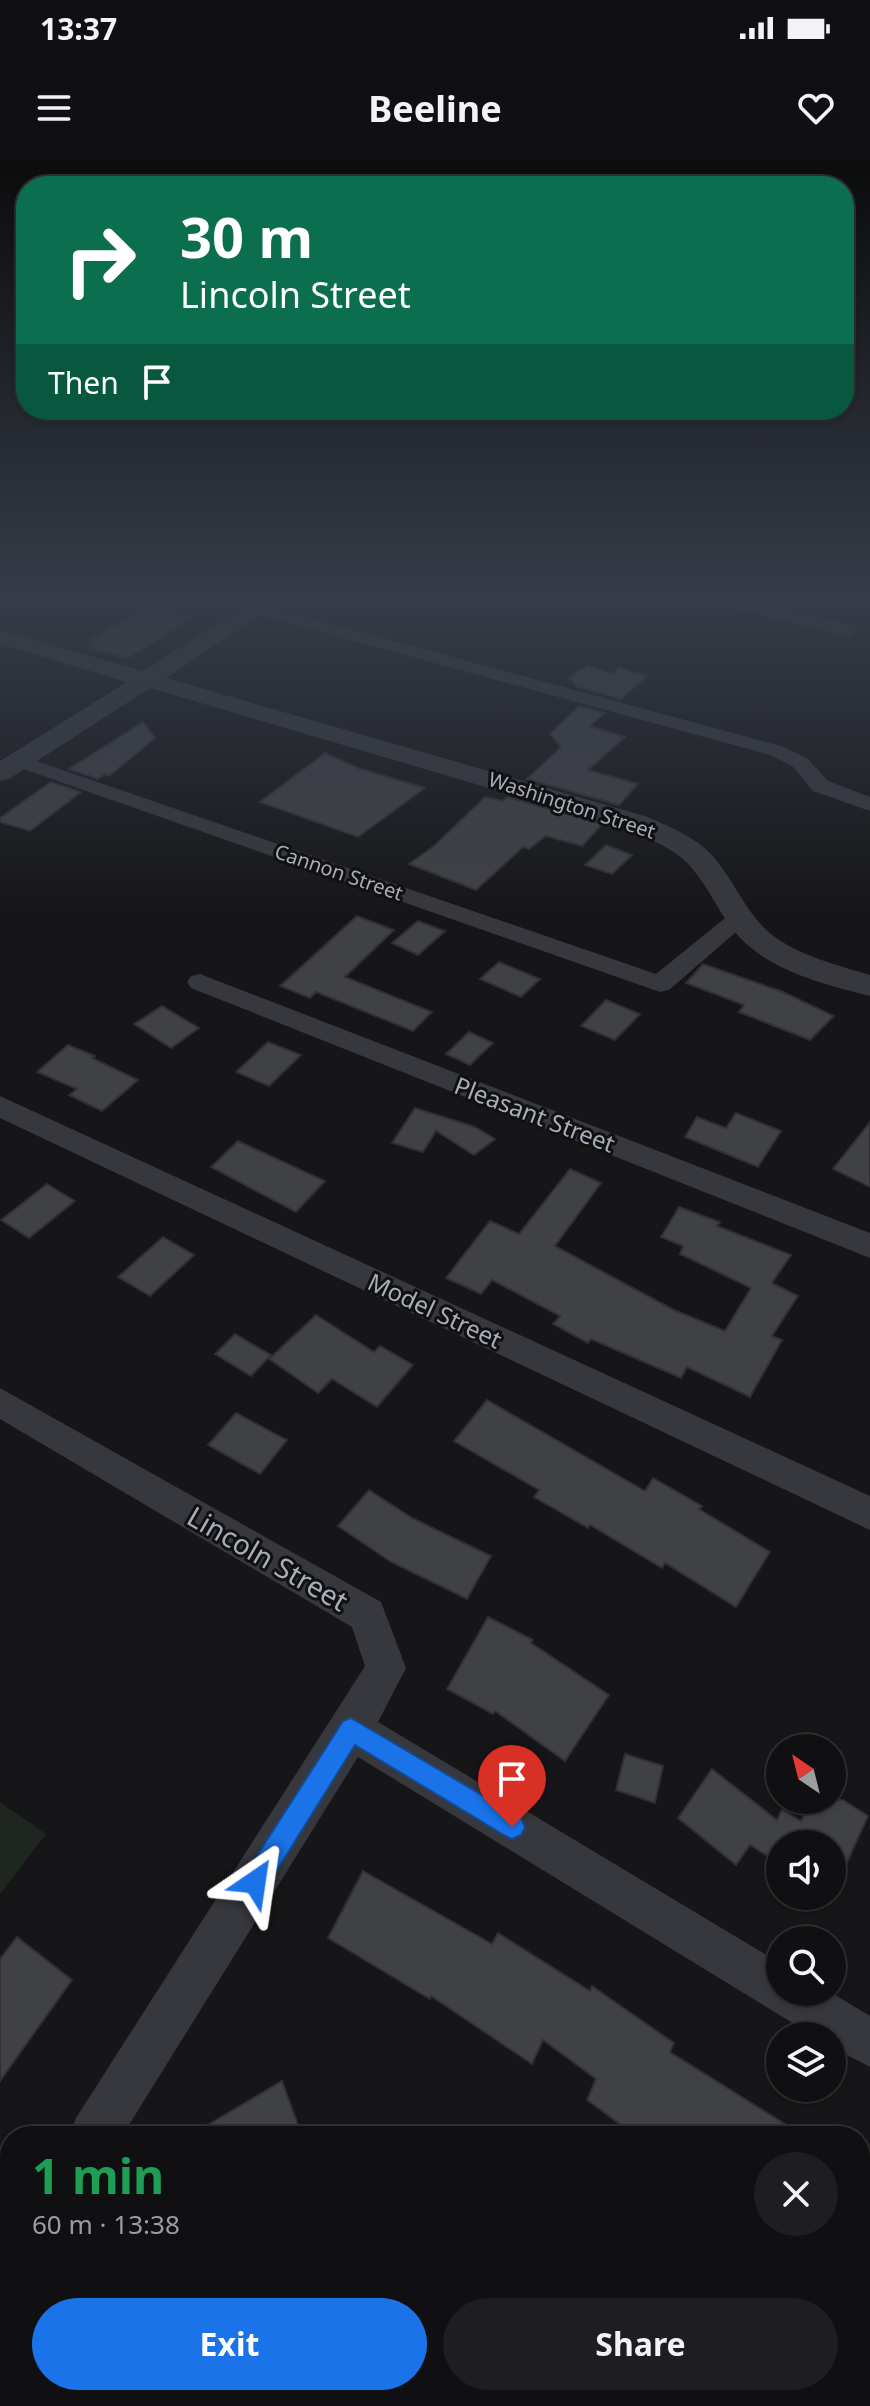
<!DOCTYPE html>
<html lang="en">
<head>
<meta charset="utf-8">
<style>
  body { margin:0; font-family:"Noto Sans",sans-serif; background:#1e1e20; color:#f1f3f6; height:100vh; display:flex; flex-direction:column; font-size:30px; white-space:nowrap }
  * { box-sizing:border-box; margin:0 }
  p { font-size:26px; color:#9c9d9f }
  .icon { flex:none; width:44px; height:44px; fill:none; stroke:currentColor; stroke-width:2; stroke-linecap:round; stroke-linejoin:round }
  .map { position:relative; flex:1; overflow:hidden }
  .panel { position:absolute; left:0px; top:1966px; width:870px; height:280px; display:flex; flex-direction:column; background:#101012; border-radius:32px 32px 0 0; box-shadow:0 2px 6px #0004,0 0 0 2px #303032 }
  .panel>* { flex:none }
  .banner { position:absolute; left:16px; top:16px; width:838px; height:244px; border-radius:32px; box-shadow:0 2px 6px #0004,0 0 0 2px #303032; background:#0b6e4f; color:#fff; overflow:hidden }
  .needle { width:52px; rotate:325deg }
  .controls { position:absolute; left:766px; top:1574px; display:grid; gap:16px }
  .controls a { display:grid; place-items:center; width:80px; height:80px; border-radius:50%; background:#101012; box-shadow:0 2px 6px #0004,0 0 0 2px #303032; font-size:40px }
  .pin { position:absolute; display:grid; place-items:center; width:68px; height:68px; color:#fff; margin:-82px -34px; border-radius:50% 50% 50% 0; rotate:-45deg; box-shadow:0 0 8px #0007 }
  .pin .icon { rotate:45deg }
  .me { position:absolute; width:88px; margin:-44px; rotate:32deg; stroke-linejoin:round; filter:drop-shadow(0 0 6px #0008) }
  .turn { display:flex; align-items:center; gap:28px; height:168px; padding:0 32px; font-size:36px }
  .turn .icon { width:104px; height:104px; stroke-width:2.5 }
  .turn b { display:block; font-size:56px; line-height:68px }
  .then { display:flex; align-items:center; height:76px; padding:0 32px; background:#0003; gap:16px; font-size:30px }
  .round { display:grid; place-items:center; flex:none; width:84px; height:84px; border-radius:42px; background:#1e1e20 }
  .head { display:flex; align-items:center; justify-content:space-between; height:136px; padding:0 32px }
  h1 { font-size:48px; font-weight:700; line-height:60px; color:#1e9e55 }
  .primary-button { display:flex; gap:16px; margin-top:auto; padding:16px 32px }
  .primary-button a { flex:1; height:92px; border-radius:48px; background:#1a73e8; color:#fff; font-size:32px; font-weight:700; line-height:92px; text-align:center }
  .primary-button a+a { background:#1e1e20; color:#f1f3f6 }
  .status { display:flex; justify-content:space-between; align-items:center; height:56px; padding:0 40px; background:#101012; direction:ltr }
  .status svg { height:22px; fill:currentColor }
  header { display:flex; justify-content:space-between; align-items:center; height:104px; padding:0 32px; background:#101012; font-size:36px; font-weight:700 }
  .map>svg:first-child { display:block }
</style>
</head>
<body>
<div class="status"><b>13:37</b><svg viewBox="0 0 49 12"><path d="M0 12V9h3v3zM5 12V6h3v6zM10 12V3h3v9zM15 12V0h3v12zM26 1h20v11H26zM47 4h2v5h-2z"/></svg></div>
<header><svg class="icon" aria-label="menu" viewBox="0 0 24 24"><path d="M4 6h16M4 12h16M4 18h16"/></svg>Beeline<svg class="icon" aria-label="heart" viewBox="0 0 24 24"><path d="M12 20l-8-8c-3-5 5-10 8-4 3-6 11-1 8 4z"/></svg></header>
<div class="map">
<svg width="870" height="2246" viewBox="0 0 870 2246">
  <rect width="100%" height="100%" fill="#161618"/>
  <!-- green -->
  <polygon fill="#1e261f" points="0,1642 46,1674 0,1734"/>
  <!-- building -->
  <g fill="#404145" stroke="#303034" stroke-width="2">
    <polygon points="159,448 193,458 127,498 88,487 93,484 87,482 144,449 153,452"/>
    <polygon points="588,505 612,514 619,508 647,516 621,539 577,527 569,518"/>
    <polygon points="579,546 605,553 590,566 625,577 588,610 638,624 619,645 527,619 561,587 550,574"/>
    <polygon points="143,562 155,578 109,616 105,614 98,619 69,609"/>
    <polygon points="325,593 358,608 425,628 358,677 260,642"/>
    <polygon points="51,622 81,632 30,671 0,662 0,658"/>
    <polygon points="485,637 503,641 507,637 602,664 582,686 546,676 529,689 523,687 476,730 409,704 434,686"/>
    <polygon points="606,685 632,695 612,714 585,705"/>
    <polygon points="357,756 394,770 345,817 432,852 413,871 316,832 310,838 280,826"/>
    <polygon points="418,761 445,771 418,795 392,783"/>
    <polygon points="499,802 540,819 521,837 480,819"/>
    <polygon points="703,804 783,832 834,856 810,880 739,852 744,845 686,823"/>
    <polygon points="606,840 640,854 615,880 581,866"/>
    <polygon points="162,846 199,868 171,888 134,864"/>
    <polygon points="469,872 493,883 470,905 446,894"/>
    <polygon points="268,882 301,895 269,926 236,912"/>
    <polygon points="68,885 95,896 92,898 138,920 102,951 69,935 77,929 37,912"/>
    <polygon points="415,948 475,967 495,979 474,995 436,971 423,992 392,983"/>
    <polygon points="736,953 781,971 758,1007 685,977 697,957 726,968"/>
    <polygon points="870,962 870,1027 833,1009"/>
    <polygon points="238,981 325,1021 296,1052 211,1007"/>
    <polygon points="570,1009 601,1023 555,1086 674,1150 725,1171 751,1128 680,1094 683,1086 661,1077 679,1047 720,1062 717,1066 791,1095 772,1123 798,1136 772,1176 782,1180 750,1237 687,1207 681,1218 591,1179 588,1183 553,1164 560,1156 492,1120 481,1134 446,1118 490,1061 519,1074"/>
    <polygon points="47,1024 75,1041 29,1078 1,1060"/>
    <polygon points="163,1077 194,1095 150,1136 118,1117"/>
    <polygon points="316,1155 374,1192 380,1186 413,1205 377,1247 332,1219 318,1233 269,1199"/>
    <polygon points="235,1174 271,1195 251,1216 215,1194"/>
    <polygon points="487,1240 645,1331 653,1318 702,1346 699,1349 770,1392 736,1447 665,1403 662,1408 590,1365 588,1368 534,1337 539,1330 454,1281"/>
    <polygon points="236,1253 287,1280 260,1314 208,1285"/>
    <polygon points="369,1330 412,1358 491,1396 467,1439 391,1402 338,1366"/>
    <polygon points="488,1457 533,1480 531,1483 609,1535 565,1601 495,1551 493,1554 447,1529"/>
    <polygon points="625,1594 663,1606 655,1643 616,1630"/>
    <polygon points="712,1609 777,1660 782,1650 801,1661 811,1640 843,1640 868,1656 832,1736 832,1684 780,1684 780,1704 750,1685 736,1705 678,1658"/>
    <polygon points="363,1711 492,1784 498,1773 590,1831 592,1826 674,1883 670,1892 804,1976 636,1976 587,1940 596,1919 543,1880 532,1904 431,1836 430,1839 328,1778"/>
    <polygon points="17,1777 72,1820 0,1921 0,1799"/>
    <polygon points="282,1921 302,1976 189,1976"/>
  </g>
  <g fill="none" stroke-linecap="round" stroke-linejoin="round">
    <!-- minor -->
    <g fill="#37383d" fill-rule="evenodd">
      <polygon points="712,440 745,440 855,466 857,470 848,476 715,444"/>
      <polygon points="258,444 784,587 807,598 828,621 870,637 870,651 813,631 792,606 770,595 252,453 249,449"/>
      <polygon points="19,595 656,814 730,754 748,754 751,759 669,830 660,832 12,605 8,601 12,597"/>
      <polygon points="200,814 870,1073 870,1098 191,828 187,822 191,816"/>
      <polygon points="0,936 870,1336 870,1370 0,958"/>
      <polygon points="0,1228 381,1442 406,1508 378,1562 780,1803 780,1832 830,1832 870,1856 870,1907 832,1887 832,1876 814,1876 358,1597 122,1976 69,1976 76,1958 365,1506 352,1467 0,1259"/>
      <polygon points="10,2083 10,2147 0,2151 0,2087"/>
      <polygon points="122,2236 185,2236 190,2246 127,2246"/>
    </g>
    <!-- tertiary -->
    <path fill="#37383d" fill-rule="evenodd" d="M256,440H283L166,518L648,657C672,668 699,678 716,700C736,724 747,755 772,775C800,796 837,805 870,815V836C830,826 782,814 750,787C725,767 715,737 695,712C679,690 652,680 628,669L150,528L9,619L0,621V601L127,522L0,484V470L143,511Z"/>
  </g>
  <!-- sky -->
  <linearGradient id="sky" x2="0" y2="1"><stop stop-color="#0c0c0d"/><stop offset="0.58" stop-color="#363c48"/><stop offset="1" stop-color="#363c48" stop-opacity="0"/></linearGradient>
  <rect width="870" height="755" fill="url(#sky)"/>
  <!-- route -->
  <polygon fill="#1a73e8" stroke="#114b97" stroke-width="2" points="351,1558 521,1658 525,1667 521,1675 512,1679 504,1675 355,1585 264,1731 255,1734 246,1731 242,1722 246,1713 343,1561"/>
  <g text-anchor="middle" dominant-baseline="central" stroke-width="6" stroke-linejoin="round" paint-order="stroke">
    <!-- far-street labels -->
    <g font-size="20" fill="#a8adb8" stroke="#111113">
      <text transform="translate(572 645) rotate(18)">Washington Street</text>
      <text transform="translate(339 712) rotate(19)">Cannon Street</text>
    </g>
    <!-- street labels -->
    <g font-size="24" fill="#a8adb8" stroke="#111113">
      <text transform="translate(535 954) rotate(21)">Pleasant Street</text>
      <text transform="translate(435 1150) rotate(25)">Model Street</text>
    </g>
    <!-- near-street labels -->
    <g font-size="28" fill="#a8adb8" stroke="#111113">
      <text transform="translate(268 1398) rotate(30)">Lincoln Street</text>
    </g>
  </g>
</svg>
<div class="controls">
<a><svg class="needle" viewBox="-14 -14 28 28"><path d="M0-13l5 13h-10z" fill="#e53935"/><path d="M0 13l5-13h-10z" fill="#9c9d9f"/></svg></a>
<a><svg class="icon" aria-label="sound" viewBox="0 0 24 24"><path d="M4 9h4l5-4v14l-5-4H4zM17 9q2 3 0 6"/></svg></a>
<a><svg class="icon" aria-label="search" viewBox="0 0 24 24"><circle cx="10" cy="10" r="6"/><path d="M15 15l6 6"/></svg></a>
<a><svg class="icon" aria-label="layers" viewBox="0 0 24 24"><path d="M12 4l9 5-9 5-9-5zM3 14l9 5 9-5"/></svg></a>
</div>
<div class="pin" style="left:512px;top:1667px;background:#d93025"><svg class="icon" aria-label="arrive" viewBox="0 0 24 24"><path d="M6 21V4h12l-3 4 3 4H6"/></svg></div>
<svg class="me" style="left:255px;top:1722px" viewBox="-20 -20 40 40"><path d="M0-17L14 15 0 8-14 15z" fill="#1a73e8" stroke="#fff" stroke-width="4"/></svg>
<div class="banner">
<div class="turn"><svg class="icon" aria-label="right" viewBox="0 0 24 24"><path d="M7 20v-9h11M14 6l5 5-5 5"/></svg><div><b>30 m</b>Lincoln Street</div></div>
<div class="then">Then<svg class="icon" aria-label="arrive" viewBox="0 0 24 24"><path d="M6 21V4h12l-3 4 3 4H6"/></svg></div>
</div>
<section class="panel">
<div class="head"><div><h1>1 min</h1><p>60 m · 13:38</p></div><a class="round"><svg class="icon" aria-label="close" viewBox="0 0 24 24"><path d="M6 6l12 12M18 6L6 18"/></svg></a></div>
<div class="primary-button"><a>Exit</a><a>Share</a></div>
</section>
</div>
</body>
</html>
